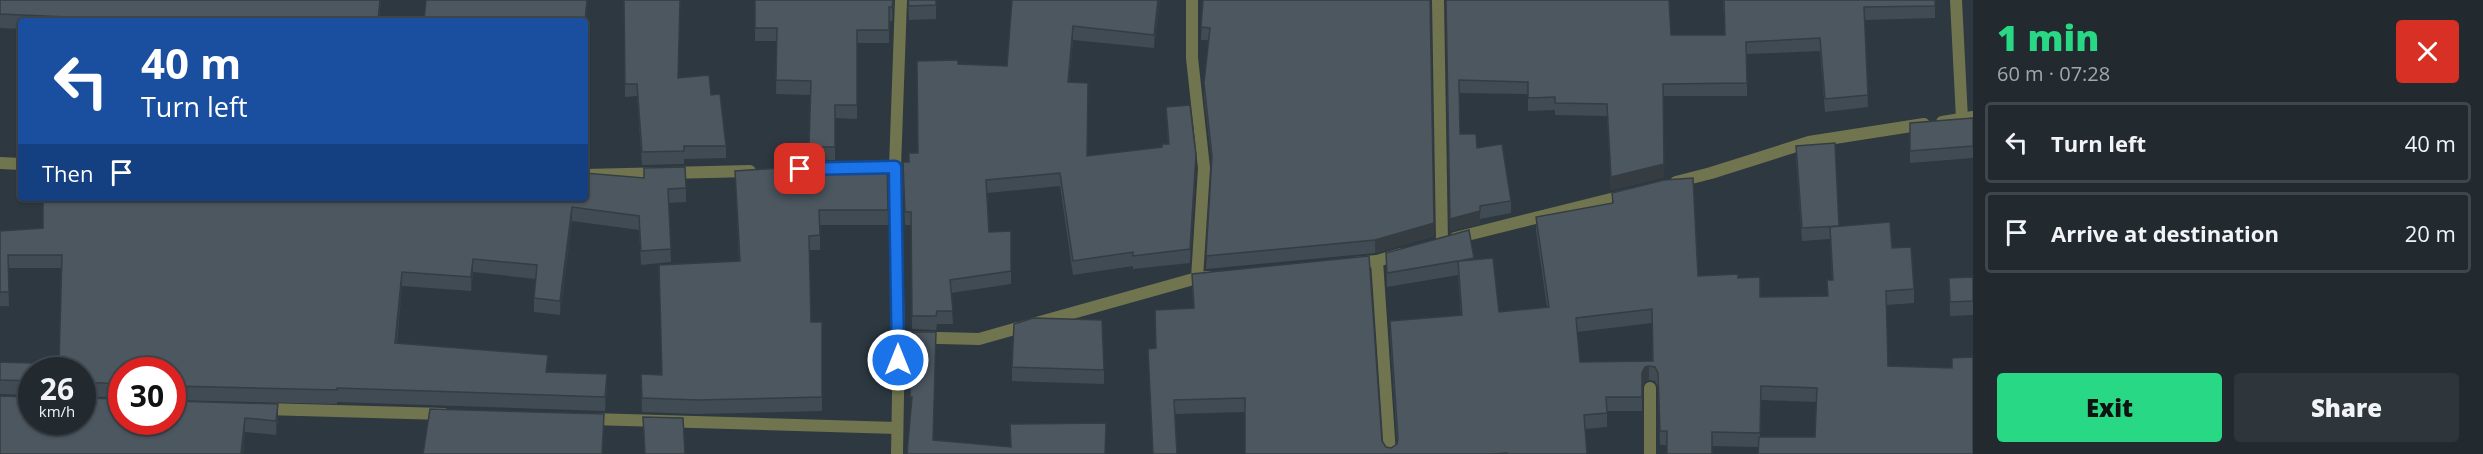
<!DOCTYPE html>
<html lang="en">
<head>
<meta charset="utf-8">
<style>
  body { margin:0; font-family:"Open Sans",sans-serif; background:#2e363c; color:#f1f3f6; height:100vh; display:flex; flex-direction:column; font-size:22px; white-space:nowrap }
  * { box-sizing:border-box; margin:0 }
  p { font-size:20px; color:#a2a7ab }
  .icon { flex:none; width:33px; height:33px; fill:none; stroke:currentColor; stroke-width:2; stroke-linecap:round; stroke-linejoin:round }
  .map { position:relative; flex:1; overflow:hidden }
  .panel { display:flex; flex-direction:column; background:#222a30; width:510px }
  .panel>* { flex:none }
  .guide { position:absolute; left:18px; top:18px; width:570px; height:183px; border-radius:6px; box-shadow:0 2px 4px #0004,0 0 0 2px #3f464c; background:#1a4fa0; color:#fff; overflow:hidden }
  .speed { position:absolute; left:18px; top:357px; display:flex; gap:12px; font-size:30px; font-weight:700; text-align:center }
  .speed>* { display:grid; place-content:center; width:78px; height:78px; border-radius:50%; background:#222a30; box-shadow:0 2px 4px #0004,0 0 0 2px #3f464c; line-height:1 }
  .speed small { font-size:15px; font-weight:400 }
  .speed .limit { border:9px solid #d22; background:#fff; color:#111 }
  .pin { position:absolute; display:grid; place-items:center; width:51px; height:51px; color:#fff; margin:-26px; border-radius:12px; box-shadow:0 3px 9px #0006 }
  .me { position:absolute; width:66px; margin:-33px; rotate:0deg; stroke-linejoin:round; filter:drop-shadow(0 0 4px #0008) }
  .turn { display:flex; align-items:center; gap:21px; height:126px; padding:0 24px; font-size:27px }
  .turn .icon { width:78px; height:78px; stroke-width:2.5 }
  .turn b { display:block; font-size:42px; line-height:51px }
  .then { display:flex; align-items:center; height:57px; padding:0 24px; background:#0003; gap:12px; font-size:22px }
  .round { display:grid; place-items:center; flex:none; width:63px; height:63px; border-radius:6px; background:#2e363c }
  .head { display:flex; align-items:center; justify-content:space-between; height:102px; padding:0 24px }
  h1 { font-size:36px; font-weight:800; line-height:45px; color:#28d885 }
  .button { display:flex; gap:12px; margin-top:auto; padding:12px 24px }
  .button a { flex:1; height:69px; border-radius:6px; background:#28d885; color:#111; font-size:24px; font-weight:800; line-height:69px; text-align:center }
  .button a+a { background:#2e363c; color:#f1f3f6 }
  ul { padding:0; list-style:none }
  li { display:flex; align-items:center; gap:18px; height:81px; margin:0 12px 9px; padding:0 12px; border:3px solid #3f464c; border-radius:6px }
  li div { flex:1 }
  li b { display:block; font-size:22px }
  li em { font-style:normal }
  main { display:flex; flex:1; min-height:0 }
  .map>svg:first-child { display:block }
</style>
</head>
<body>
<main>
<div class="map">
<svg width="1973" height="454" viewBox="0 0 1973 454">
  <rect width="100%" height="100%" fill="#2d3840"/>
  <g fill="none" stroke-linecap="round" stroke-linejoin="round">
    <!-- street -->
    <g stroke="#71754f" stroke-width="12">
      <polyline points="1192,0 1192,58 1204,168 1197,278"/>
      <polyline points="1438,0 1442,242"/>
      <polyline points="1956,0 1962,119"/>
      <polyline points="1942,122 1973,117"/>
      <polyline points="0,163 21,164"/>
      <polyline points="585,175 750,171"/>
      <polyline points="1676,182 1711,173 1809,142 1924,124"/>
      <polyline points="1455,238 1627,195"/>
      <polyline points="1377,261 1390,454"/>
      <polyline points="1354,263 1377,261 1401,254"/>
      <polyline points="899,337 979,339 1197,278 1208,277"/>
      <polyline points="264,409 444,414"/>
      <polyline points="591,419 897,428"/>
      <polyline points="897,454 899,337 895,167 901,0"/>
      <polyline points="1650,454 1650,388"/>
    </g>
  </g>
  <!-- wall -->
  <g fill="#414b53" fill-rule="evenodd">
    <polygon points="0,0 381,0 379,21 21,21 21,29 0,28"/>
    <polygon points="624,0 678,77 711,95 726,146 726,158 684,159 684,164 642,165 637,96 625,97"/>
    <polygon points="755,0 894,0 892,21 889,21 889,43 857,43 857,119 835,118 835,160 809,161 811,95 776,94 777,41 755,41"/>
    <polygon points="908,0 936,0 936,19 909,20"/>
    <polygon points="1012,0 1160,0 1154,48 1073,40 1069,82 1087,156 1162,147 1168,144 1166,107 1196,168 1190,263 1133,269 1133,266 1073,275 1060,186 987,193 989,232 1011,271 1011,284 951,293 953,324 937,324 936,330 912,329 911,225 905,225 903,176 909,162 918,153 958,64 1007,66"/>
    <polygon points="1203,0 1434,236 1375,253 1206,269 1212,164 1204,96 1204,83 1209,40 1201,40"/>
    <polygon points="1446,0 1671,35 1725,35 1723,0 1935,0 1935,18 1865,20 1868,107 1825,112 1820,51 1747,54 1747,96 1663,96 1664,177 1611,190 1607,116 1555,115 1555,110 1528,111 1528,94 1459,93 1460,134 1477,148 1511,201 1511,213 1480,219 1480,224 1450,231"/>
    <polygon points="1973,118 1973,158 1910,163 1910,123"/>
    <path d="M1796,146L1839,226L1892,248L1914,289V303L1886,305L1888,366L1973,454L1758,447L1660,445L1658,387L1655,381L1649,380L1645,381L1642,387V411H1607V427L1585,429L1587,454H1245V412L1175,414L1177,454H1153L1148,349L1156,348L1193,308L1192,274L1382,441L1386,447L1391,448L1397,444V442L1390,335V321L1461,315L1458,275L1387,287L1386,253L1469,230L1474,259L1499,312L1547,307L1536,231V217L1612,203V193L1698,276L1738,278L1760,297L1828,296L1827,280H1832L1830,239L1802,241L1796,159ZM1652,323V361L1580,362L1577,332ZM1761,400L1817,402L1815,437H1760Z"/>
    <polygon points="887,161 888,225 820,225 820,250 809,250 811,322 822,322 822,411 697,414 642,412 641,374 661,375 739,261 735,171"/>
    <polygon points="644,168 686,188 686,202 669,203 671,262 641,265 639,230 572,221 560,315 534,312 534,298 536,279 473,272 471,291 402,286 397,343 548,372 607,387 605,411 337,402 337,404 172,400 172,370 122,370 122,398 82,396 82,370 32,370 32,395 0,394 0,362 59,364 61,268 8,268 9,306 0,306 0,231 43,228 644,178"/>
    <polygon points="1973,277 1973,315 1950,316 1949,278"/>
    <polygon points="1012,367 1104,370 1104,384 1012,381"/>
    <polygon points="172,401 278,418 276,435 245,432 243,454 0,454"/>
  </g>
  <!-- shaded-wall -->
  <g fill="#353d43">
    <polygon points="380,0 381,0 379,21 378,21"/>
    <polygon points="587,0 588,0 585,33 585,21"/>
    <polygon points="893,0 894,0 892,21 892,7"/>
    <polygon points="1158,0 1160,0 1154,48 1154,35"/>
    <polygon points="1073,26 1073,40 1068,96 1068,82"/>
    <polygon points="1196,155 1196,168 1190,263 1190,249"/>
    <polygon points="1664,164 1664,177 1611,190 1611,177"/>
    <polygon points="572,207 572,221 560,315 560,301"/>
    <polygon points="1480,211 1480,224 1450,231 1450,219"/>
    <polygon points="1434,223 1434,236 1375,253 1375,240"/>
    <polygon points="473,259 473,272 471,291 471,277"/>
    <polygon points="402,272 402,286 395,357 395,343"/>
    <polygon points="1649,366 1649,380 1645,381 1642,387 1642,373 1645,367"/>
    <polygon points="607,374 607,387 605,411 605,397"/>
    <polygon points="278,404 278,418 276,435 276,421"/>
    <polygon points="604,414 604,428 603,454 602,454"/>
    <polygon points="245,418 245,432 243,454 241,454"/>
  </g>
  <!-- building -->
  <g fill="#4c5760" stroke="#353d43" stroke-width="1.5" fill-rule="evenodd">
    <polygon points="0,0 380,0 378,21 66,21 66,17 0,14"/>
    <polygon points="426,0 587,0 585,21 424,21"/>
    <polygon points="624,0 680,0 678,78 709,75 711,95 720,94 726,146 684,146 684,151 642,152 637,84 625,84"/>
    <polygon points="755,0 893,0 892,7 889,7 889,30 857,30 857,105 835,105 835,147 809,147 811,81 776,80 777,28 755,28"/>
    <polygon points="908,0 936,0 936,5 909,6"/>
    <polygon points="1012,0 1158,0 1154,35 1073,26 1068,82 1088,83 1087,156 1162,147 1162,144 1169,144 1166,107 1190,105 1196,155 1190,249 1133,256 1133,252 1073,261 1060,173 986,180 989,232 1011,231 1011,271 950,280 953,311 937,311 936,316 912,316 911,212 905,212 903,162 909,162 909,153 918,153 917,61 958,60 958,64 1007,66"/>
    <polygon points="1203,0 1430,0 1434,223 1375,240 1206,256 1212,156 1204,83 1210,28 1201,27"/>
    <polygon points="1446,0 1669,0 1671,35 1725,35 1724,0 1935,0 1935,6 1864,7 1868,95 1825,99 1820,38 1746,42 1747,83 1663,84 1664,164 1611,177 1607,104 1555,103 1555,97 1528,98 1528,82 1459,80 1460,134 1476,134 1477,148 1502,144 1511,201 1480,206 1480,211 1450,219"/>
    <polygon points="1973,118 1973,146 1910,151 1910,123"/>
    <polygon points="1835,143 1839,226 1802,228 1796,146"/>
    <polygon points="887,161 888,210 819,210 820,235 809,236 811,322 822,322 822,397 697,400 642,398 641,374 662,375 659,265 740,261 735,171 809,166 809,163"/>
    <polygon points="685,167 686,188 668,189 671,249 641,251 639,216 572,207 560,301 534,298 537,265 473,259 471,277 402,272 395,343 548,355 546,372 607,374 605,397 337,388 337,390 172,386 172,370 122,370 122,384 82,382 82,370 32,370 32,381 0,380 0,362 59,364 62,255 8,255 9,292 0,292 0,231 43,228 43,198 585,198 585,173 644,178 644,168"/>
    <path d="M1693,178L1698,276L1738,274V278L1760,277V297L1828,296L1827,280H1833L1830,227L1890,222L1892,248L1911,247L1914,289L1886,291L1888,366L1952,368V358L1973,357V454H1758L1759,437H1815L1817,388L1761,386L1760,433L1712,432V454H1667V431H1660L1658,373L1655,367L1649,366L1645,367L1642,373V397H1606L1607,413L1584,415L1587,454H1508L1507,453L1494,454H1245V398L1174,400L1177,454H1153L1148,349L1156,348L1155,310L1194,308L1192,274L1369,256L1382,441L1386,447L1391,448L1397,444L1398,439L1390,321L1462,315L1458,261L1387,273L1386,253L1469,230L1474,258L1459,261L1493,258L1499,312L1549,307L1536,217L1613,203L1612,193L1664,180ZM1652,309L1653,361L1580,362L1576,318Z"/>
    <polygon points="1973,277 1973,301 1950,302 1949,278"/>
    <polygon points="1033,318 1102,320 1104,370 1012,367 1014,324"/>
    <polygon points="912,332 936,332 933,440 1011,447 1010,424 1106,423 1105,454 907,454 912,397 910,397"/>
    <polygon points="0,396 32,397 32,422 82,422 82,398 122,399 122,422 172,422 172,401 278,404 276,421 245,418 241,454 0,454"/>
    <polygon points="430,409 604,414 602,454 423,454"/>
    <polygon points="643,417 683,418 685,454 645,454"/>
  </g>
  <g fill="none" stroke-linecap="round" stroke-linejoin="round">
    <!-- route casing -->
    <g stroke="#114b97" stroke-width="15">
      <polyline id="route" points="800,169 895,167 898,360"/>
    </g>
    <!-- route -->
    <use href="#route" stroke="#1a73e8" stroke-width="10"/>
  </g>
</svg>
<div class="speed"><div>26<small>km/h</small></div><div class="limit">30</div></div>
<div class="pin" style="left:800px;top:169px;background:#d93025"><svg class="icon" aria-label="arrive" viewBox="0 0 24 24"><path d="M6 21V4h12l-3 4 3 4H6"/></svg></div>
<svg class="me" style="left:898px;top:360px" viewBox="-20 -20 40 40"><circle r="17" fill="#1a73e8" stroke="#fff" stroke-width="3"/><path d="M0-11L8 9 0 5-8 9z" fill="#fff"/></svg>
<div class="guide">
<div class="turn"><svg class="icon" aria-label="left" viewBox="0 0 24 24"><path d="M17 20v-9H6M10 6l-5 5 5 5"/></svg><div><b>40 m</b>Turn left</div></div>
<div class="then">Then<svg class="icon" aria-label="arrive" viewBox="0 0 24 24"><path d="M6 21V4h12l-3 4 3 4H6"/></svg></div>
</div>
</div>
<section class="panel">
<div class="head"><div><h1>1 min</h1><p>60 m · 07:28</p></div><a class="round" style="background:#d93025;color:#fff"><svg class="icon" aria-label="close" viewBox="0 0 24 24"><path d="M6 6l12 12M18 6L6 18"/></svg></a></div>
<ul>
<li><svg class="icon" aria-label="left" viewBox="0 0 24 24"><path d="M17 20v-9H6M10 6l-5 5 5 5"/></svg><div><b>Turn left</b></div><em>40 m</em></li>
<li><svg class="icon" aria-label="arrive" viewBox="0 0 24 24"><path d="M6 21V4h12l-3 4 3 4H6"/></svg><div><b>Arrive at destination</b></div><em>20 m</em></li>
</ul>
<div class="button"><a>Exit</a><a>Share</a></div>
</section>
</main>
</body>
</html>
